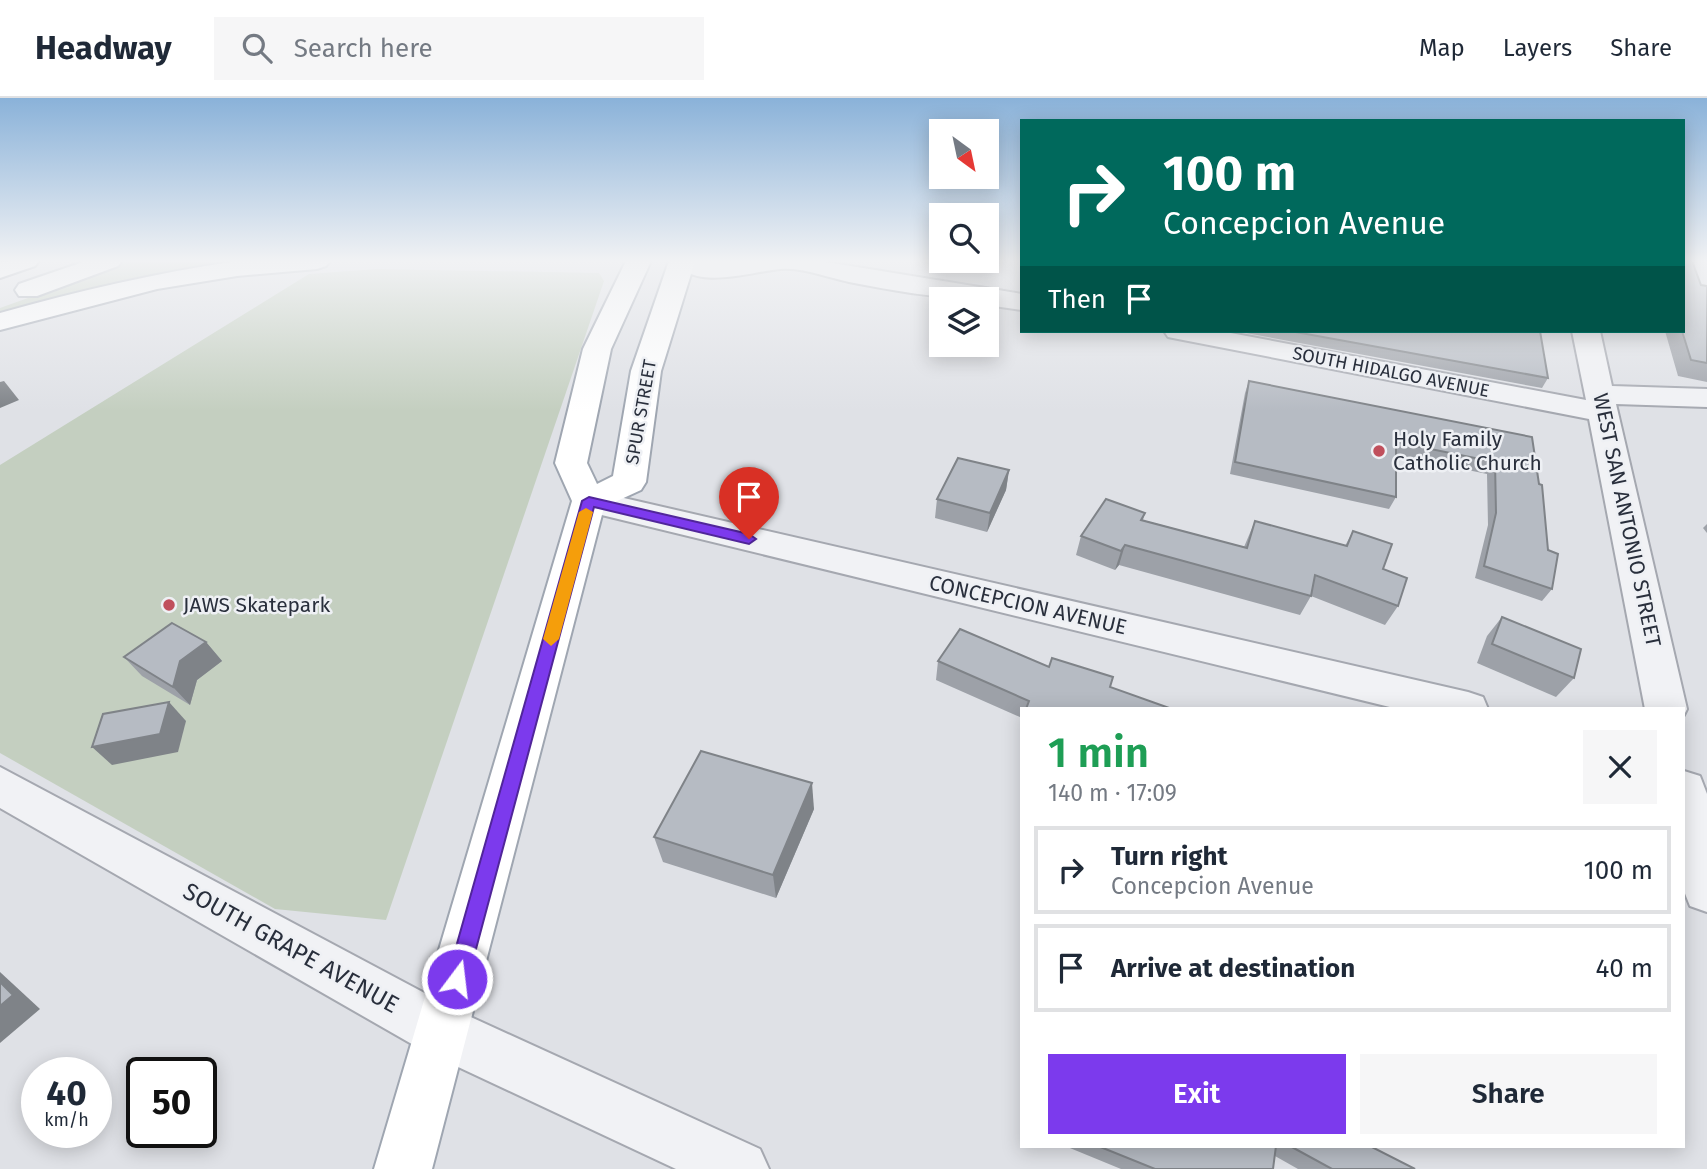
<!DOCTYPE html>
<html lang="en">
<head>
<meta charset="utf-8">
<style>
  body { margin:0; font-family:"Fira Sans",sans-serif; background:#f6f6f7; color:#1f2937; height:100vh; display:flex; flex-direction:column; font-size:26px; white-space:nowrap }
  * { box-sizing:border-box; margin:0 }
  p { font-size:23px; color:#747a83 }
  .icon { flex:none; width:38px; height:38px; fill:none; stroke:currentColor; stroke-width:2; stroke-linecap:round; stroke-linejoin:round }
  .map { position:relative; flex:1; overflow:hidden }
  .side { position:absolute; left:1020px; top:609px; width:665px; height:441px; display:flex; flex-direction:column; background:#fff; border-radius:0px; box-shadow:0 4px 18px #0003 }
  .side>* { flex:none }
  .guide { position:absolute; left:1020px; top:21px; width:665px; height:214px; border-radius:0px; box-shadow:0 4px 18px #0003; background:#00695c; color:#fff; overflow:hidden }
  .needle { width:46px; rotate:147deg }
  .controls { position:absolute; left:929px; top:21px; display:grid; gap:14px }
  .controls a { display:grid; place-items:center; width:70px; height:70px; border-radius:0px; background:#fff; box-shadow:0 4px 18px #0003; font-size:35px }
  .speed { position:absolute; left:21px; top:959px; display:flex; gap:14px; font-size:35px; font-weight:700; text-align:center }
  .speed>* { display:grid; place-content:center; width:91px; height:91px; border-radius:50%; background:#fff; box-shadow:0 4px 18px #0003; line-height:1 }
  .speed small { font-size:18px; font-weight:400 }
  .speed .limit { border:4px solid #111; border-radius:10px; background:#fff; color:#111 }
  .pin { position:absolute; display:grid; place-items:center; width:60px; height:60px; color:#fff; margin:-72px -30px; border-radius:50% 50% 50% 0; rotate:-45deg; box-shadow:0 0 7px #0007 }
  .pin .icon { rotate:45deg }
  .me { position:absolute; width:77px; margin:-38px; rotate:15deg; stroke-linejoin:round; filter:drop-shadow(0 0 5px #0008) }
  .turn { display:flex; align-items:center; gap:24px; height:147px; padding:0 28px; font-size:32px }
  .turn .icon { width:91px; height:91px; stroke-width:2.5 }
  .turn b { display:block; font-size:49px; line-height:60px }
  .then { display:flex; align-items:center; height:66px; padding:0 28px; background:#0003; gap:14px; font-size:26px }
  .round { display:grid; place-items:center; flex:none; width:74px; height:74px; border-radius:0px; background:#f6f6f7 }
  .headline { display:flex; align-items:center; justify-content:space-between; height:119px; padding:0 28px }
  h1 { font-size:42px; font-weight:600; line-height:52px; color:#1e9e55 }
  .button { display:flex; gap:14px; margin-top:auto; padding:14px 28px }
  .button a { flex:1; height:80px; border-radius:0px; background:#7c3aed; color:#fff; font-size:28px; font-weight:600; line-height:80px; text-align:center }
  .button a+a { background:#f6f6f7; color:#1f2937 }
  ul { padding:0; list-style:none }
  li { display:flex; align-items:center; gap:21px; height:88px; margin:0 14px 10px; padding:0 14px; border:4px solid #e0e1e3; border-radius:0px }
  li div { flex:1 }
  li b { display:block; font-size:26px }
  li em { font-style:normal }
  header { display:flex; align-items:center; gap:42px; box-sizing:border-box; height:98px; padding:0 35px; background:#fff; border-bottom:2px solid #e0e1e3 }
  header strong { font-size:33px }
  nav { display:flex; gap:38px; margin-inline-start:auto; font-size:24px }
  .search { width:490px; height:63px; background:#f6f6f7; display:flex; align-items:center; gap:18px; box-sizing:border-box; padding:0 24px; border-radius:0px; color:#747a83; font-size:26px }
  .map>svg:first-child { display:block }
</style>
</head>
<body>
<header>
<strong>Headway</strong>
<div class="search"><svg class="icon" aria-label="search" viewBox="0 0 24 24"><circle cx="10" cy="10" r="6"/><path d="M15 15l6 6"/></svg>Search here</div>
<nav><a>Map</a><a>Layers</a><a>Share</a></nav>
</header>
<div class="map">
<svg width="1707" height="1071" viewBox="0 0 1707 1071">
  <rect width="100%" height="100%" fill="#dfe1e6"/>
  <!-- green -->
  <g fill="#c4cfc0">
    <polygon points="131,163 235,163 133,180 0,214 0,210"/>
    <polygon points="377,171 599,175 604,183 386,822 275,811 0,655 0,367 309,176"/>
  </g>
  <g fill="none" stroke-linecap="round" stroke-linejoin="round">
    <!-- minor casing -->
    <g stroke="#a5a8b0" stroke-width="4">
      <g id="minor">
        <path d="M674,163H820L1022,196V212L987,207V201C940,201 895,193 849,184C829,180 802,169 781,171C752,173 696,194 674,163Z"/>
        <polygon points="1164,233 1220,233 1586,302 1572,233 1600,233 1612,288 1707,291 1707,309 1616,306 1687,611 1684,617 1684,611 1645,611 1589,321 1178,241 1168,239"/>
        <polygon points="589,392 1468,594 1483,599 1488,611 1398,611 577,411 572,403 577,395"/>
        <polygon points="0,669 462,915 760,1051 769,1071 676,1071 424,953 0,710"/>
        <polygon points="1684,673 1700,678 1707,696 1707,814 1690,808 1684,793"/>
      </g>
    </g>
    <!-- major casing -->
    <g stroke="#9fa6b1" stroke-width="4">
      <g id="major">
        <polygon points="86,163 122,163 118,168 37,198 19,198 15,192 19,186"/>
        <path d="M237,163H330L326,168L317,171L237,178L157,191L0,232V215C78,193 156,175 237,163Z"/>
        <polygon points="626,163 651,163 611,251 587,365 597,386 613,378 631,273 669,163 695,163 661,273 646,384 641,392 604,409 432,1071 374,1071 572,403 555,365 583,251"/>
      </g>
    </g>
    <!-- highway casing -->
    <g stroke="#878f9c" stroke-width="4">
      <polygon id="highway" points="39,163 35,168 0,180 0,164"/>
    </g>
    <!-- minor -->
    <use href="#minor" fill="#f1f2f5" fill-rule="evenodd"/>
    <!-- major -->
    <use href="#major" fill="#fff" fill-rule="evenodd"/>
    <!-- highway -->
    <use href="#highway" fill="#fff" fill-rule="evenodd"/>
  </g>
  <!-- wall -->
  <g fill="#9da1a8">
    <polygon points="1701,187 1707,188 1707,284 1678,278 1665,233 1684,233"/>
    <polygon points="1235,233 1540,233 1548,280 1542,290"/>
    <polygon points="1249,283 1532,339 1552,491 1542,503 1475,480 1488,427 1487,376 1396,357 1396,399 1389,411 1230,376 1245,295"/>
    <polygon points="1009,372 1006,392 987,434 935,420 937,401"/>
    <polygon points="1145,415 1143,422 1244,449 1255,423 1345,448 1353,433 1383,471 1398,508 1385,527 1311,498 1300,517 1119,467 1115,472 1076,457 1081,438"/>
    <polygon points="1707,426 1707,435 1703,430"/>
    <polygon points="1502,519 1574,580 1556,599 1477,565 1487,538"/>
    <polygon points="206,544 222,563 197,582 190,607 142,578 124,559"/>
    <polygon points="938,563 1049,569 1110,589 1172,611 1022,611 1022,620 936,582"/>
    <polygon points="814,711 776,800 663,764 654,739"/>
    <polygon points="1065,1048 1370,1048 1415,1071 1298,1071 1275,1058 1273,1071 1121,1071"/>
  </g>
  <!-- shaded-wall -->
  <g fill="#7f8388">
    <polygon points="4,283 19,302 0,310 0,284"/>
    <polygon points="1009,372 1006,392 987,434 990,415"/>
    <polygon points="1125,447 1119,467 1115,472 1121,453"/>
    <polygon points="206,544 222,563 197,582 190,607 173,589 180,563"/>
    <polygon points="169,604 186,623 178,654 112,667 92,649"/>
    <polygon points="812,685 814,711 776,800 773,777"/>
    <polygon points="0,874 40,911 0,945"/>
  </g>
  <!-- building -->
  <g fill="#b6bbc3" stroke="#7f8388" stroke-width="2">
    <polygon points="1684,163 1692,163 1701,187 1707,188 1707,265 1691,262 1682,233 1684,233"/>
    <polygon points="1290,233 1540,233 1548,280"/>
    <polygon points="1249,283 1532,339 1539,386 1542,387 1548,452 1558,456 1552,491 1484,468 1496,415 1495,364 1396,344 1396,399 1235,364"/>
    <polygon points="958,360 1009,372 990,415 937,401"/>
    <polygon points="1106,401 1145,415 1141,422 1247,450 1255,423 1347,448 1353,433 1392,446 1383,471 1407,480 1398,508 1315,477 1311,498 1125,447 1121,453 1081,438"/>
    <polygon points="1502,519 1581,551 1574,580 1492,546"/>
    <polygon points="172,525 206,544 180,563 173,589 124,559"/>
    <polygon points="960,531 1049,569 1052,560 1113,579 1110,589 1172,611 1026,611 1029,603 938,563"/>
    <polygon points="169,604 160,636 92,649 103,616"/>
    <polygon points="701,653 812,685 773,777 654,739"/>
    <polygon points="0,884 13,897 0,908"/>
    <polygon points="1098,1048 1276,1048 1273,1071 1155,1071"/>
    <polygon points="1290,1048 1370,1048 1415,1071 1332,1071"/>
  </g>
  <!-- sky -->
  <linearGradient id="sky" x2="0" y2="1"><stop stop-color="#8ab2d9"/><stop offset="0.52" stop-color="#f1f2f4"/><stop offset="1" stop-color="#f1f2f4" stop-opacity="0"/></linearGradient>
  <rect width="1707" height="313" fill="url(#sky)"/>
  <!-- route -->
  <polygon fill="#7c3aed" stroke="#51269a" stroke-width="2" points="589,399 749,436 756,441 749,446 594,409 468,881 465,888 457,891 450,888 447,881 582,403"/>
  <!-- slow -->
  <polygon fill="#f59e0b" points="586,410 593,414 559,541 551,548 543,541 579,414"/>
  <!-- markers -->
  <g fill="#c04f5c" stroke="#eef0f4" stroke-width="2.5">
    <circle cx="1379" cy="353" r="7"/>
    <circle cx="169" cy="507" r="7"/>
  </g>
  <g text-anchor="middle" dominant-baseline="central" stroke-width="5" stroke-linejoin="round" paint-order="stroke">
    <!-- far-street labels -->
    <g font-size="18" fill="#292f3c" stroke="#eef0f4">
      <text transform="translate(1391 274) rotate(11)">SOUTH HIDALGO AVENUE</text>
      <text transform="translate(641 314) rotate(-80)">SPUR STREET</text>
    </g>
    <!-- poi labels -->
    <g font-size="21" fill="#292f3c" stroke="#eef0f4" text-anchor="start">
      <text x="1393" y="341">Holy Family<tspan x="1393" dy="24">Catholic Church</tspan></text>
      <text x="183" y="507">JAWS Skatepark</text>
    </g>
    <!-- street labels -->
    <g font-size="21" fill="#292f3c" stroke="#eef0f4">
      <text transform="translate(1627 422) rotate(78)">WEST SAN ANTONIO STREET</text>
      <text transform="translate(1028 507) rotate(13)">CONCEPCION AVENUE</text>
    </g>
    <!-- near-street labels -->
    <g font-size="24" fill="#292f3c" stroke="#eef0f4">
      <text transform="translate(291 850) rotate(29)">SOUTH GRAPE AVENUE</text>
    </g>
  </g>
</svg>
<div class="controls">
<a><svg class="needle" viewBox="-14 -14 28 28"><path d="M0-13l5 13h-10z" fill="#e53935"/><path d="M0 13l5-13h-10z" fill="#747a83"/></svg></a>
<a><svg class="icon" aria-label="search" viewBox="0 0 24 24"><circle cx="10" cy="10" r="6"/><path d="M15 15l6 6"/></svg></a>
<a><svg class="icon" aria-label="layers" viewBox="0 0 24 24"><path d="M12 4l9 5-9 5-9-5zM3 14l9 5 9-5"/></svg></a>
</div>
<div class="speed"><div>40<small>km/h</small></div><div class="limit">50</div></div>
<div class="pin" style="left:749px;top:441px;background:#d93025"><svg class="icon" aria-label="arrive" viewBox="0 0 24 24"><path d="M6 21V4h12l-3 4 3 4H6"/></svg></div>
<svg class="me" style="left:457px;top:881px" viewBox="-20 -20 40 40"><circle r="17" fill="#7c3aed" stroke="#fff" stroke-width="3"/><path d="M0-11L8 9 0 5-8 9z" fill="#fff"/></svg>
<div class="guide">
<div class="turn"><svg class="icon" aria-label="right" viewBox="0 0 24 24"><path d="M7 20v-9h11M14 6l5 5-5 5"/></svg><div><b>100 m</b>Concepcion Avenue</div></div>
<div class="then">Then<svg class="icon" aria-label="arrive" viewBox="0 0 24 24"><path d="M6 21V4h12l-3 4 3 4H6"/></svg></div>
</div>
<section class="side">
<div class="headline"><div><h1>1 min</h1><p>140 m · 17:09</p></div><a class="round"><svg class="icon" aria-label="close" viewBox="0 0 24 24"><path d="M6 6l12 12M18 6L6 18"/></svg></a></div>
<ul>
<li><svg class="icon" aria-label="right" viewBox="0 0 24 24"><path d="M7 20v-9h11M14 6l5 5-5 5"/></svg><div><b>Turn right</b><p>Concepcion Avenue</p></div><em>100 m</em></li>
<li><svg class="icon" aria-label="arrive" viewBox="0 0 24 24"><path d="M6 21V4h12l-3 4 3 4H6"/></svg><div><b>Arrive at destination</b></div><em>40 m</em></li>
</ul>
<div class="button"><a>Exit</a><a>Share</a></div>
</section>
</div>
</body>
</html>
